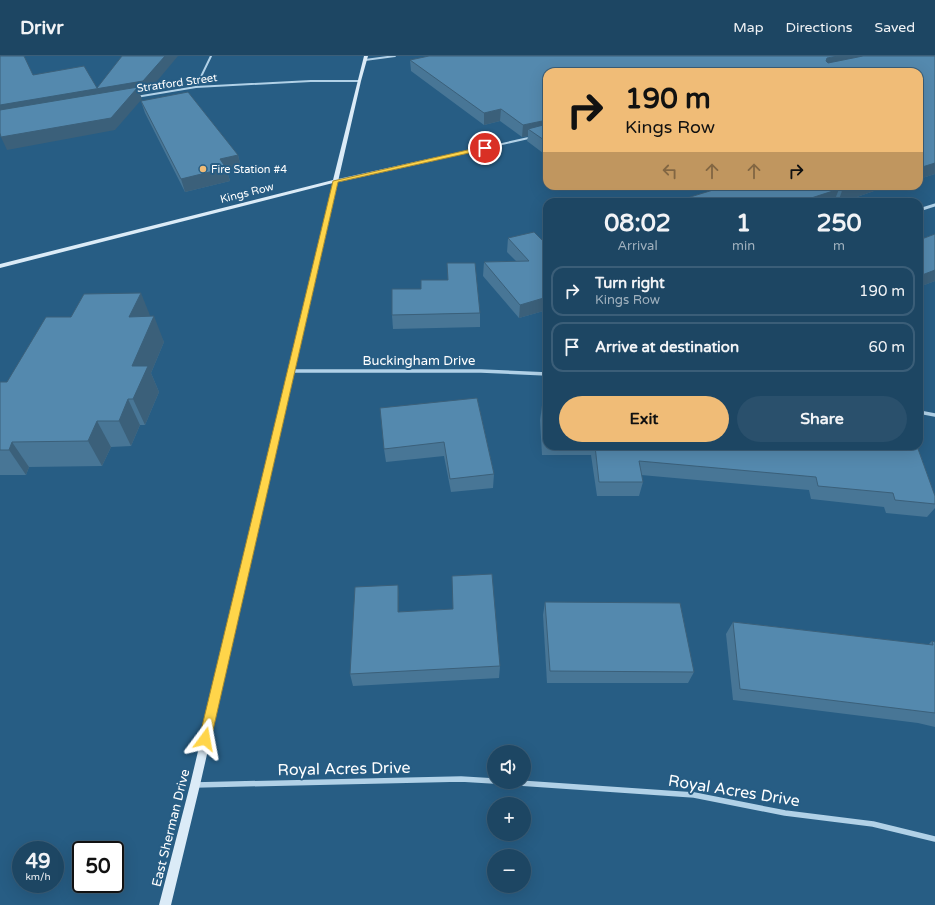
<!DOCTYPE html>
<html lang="en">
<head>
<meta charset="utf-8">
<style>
  body { margin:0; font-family:"Varela Round",sans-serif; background:#2a506c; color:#f1f3f6; height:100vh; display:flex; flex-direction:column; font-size:15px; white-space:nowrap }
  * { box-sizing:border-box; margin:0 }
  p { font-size:13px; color:#a0b1be }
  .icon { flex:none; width:22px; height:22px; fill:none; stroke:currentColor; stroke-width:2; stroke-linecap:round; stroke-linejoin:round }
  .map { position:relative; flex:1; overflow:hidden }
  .side { position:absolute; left:543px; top:142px; width:380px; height:252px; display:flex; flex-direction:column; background:#1d4663; border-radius:12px; box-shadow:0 4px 16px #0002,0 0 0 1px #3b5e78 }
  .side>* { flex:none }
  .hud { position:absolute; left:543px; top:12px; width:380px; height:122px; border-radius:12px; box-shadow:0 4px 16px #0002,0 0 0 1px #3b5e78; background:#f0bc77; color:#111; overflow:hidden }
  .fabs { position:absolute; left:487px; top:689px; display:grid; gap:8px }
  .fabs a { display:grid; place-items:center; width:44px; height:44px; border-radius:50%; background:#1d4663; box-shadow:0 4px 16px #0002,0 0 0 1px #3b5e78; font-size:20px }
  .speed { position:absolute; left:12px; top:785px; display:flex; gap:8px; font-size:20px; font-weight:700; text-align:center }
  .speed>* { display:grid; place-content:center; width:52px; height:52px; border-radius:50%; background:#1d4663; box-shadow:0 4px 16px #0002,0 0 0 1px #3b5e78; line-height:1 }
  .speed small { font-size:10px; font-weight:400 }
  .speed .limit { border:2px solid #111; border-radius:6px; background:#fff; color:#111 }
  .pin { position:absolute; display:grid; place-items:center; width:34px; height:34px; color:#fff; margin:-17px; border:2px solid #fff; border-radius:50%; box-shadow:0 1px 4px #0007 }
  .me { position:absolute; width:44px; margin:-22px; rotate:13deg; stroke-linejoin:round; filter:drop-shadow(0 0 3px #0008) }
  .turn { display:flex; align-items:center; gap:14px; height:84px; padding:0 16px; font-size:18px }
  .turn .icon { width:52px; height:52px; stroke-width:2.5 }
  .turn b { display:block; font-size:28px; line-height:34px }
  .lanes { display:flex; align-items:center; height:38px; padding:0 16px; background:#0003; justify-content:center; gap:20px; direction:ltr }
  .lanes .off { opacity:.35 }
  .eta { display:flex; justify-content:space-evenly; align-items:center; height:68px; text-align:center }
  .eta b { font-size:24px; font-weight:800; line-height:28px }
  .primary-button { display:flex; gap:8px; margin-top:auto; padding:8px 16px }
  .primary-button a { flex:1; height:46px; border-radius:24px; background:#f0bc77; color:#111; font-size:16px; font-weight:800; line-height:46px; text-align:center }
  .primary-button a+a { background:#2a506c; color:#f1f3f6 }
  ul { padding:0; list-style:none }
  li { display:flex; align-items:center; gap:12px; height:50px; margin:0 8px 6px; padding:0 8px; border:2px solid #3b5e78; border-radius:12px }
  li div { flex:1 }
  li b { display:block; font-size:15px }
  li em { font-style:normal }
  header { display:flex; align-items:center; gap:24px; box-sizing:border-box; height:56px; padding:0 20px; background:#1d4663; border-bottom:1px solid #3b5e78 }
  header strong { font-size:19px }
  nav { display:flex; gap:22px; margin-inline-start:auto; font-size:14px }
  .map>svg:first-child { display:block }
</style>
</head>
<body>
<header>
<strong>Drivr</strong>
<nav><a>Map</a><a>Directions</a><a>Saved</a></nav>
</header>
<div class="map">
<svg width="935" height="849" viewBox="0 0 935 849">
  <rect width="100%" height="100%" fill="#275d84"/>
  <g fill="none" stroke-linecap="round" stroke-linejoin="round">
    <!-- street-far3 -->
    <g stroke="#b1d1e7" stroke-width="2">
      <polyline points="365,4 395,0"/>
      <polyline points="196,31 211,0"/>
      <polyline points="136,41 196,31 311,25 359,25"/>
      <polyline points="431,104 533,81"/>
    </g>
    <!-- street-far2 -->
    <g stroke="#b1d1e7" stroke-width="3">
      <polyline points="336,125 435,103"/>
      <polyline points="919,154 935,149"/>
    </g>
    <!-- street-far1 -->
    <g stroke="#b1d1e7" stroke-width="3.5">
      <polyline points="291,315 481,315 547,318"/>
      <polyline points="919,356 935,359"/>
    </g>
    <!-- street -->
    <g stroke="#b1d1e7" stroke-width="5.5">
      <polyline points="503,726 694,739 785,757 873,768 935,783"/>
      <polyline points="195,729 461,723 494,725"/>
    </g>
    <!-- secondary -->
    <polygon fill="#dbebf7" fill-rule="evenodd" points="364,0 368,0 361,25 200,729 171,849 159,849 190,729 333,127 0,212 0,208 333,124"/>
  </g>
  <!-- wall -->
  <g fill="#487696">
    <polygon points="935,0 935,118 919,123 919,16 547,16 547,100 527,85 528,80 522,81 500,65 484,69 411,15 410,4"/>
    <polygon points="141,45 238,99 241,111 227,114 230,125 185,136 145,57"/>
    <polygon points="726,130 888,130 843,146 674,146"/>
    <polygon points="935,178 935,225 919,231 919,184"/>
    <polygon points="508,182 547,189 547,254 519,262 483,220 484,206 516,205 507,196"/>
    <polygon points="480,257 480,271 393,273 392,259"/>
    <polygon points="150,260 164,286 151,317 159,336 145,369 140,369 131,390 111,391 102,410 29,411 26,419 0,419 0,326 7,326"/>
    <polygon points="477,342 494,418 493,432 451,436 444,400 386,406 384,393"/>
    <polygon points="542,350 547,350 547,390 917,390 935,440 935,452 927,461 886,457 884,451 811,443 809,434 641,419 643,426 639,440 597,440 591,399 542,399 540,364"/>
    <polygon points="398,529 399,542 399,556 453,553 500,610 499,622 353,630 350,618"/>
    <polygon points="545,546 694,616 688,627 547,627 543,559"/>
    <polygon points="733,566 928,589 932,585 935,586 935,671 918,667 733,644 726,578"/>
  </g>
  <!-- shaded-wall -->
  <g fill="#3b607a">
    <polygon points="165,0 178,0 147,37 140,38 142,43 115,74 7,94 1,81 0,62 0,49 143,25"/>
    <polygon points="838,0 889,0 823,14 827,2"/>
    <polygon points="501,53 500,65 484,69 484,57"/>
    <polygon points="547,64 547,76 528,73 528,80 522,81 523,69"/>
    <polygon points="238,99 241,111 227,114 230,125 185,136 181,123 220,103"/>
    <polygon points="935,107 935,118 919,123 919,112"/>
    <polygon points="856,130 888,130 843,146 838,146 842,135"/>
    <polygon points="839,133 834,146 799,146"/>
    <polygon points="935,214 935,225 919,231 919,225 922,219"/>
    <polygon points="141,237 151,262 129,261"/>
    <polygon points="547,241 547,254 519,262 520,249"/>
    <polygon points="154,260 164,286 151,317 159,336 145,369 133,343 132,310"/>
    <polygon points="128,343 140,369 131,390 119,365"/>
    <polygon points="97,365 111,391 102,410 88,385"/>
    <polygon points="12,386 29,411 26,419 9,394"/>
    <polygon points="398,529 399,542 399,568 398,556"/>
  </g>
  <!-- building -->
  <g fill="#5489ae" stroke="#3b607a">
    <polygon points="0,0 24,0 33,19 84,10 97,32 122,0 165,0 143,25 0,49"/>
    <polygon points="429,0 838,0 827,2 826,5 828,7 863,0 935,0 935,107 919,112 919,16 547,16 547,64 523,69 501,53 484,57 410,4"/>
    <polygon points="138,31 111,62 1,81 0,77 0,54"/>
    <polygon points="188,36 238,99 220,103 226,112 181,123 141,45"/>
    <polygon points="547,68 547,86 528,73"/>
    <polygon points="726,130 856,130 842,135 839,133 799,146 674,146"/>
    <polygon points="534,176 547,189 547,241 520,249 484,206 529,205 508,182"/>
    <polygon points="935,178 935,214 922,219 919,218 919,184"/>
    <polygon points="447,207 475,207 480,257 392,259 392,233 421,233 421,224 448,224"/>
    <polygon points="141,237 129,261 154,260 132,310 148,310 133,343 128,343 119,365 97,365 88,385 12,386 9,394 0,394 0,326 7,326 46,261 71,261 84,238"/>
    <polygon points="477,342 494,418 450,423 444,386 384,393 380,352"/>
    <polygon points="542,350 547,350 547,385 544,385"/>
    <polygon points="595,390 917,390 935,440 935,448 895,444 893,437 818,430 816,421 639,405 643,426 599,426"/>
    <polygon points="492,518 500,610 350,618 355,531 398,529 398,556 453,553 452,520"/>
    <polygon points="545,546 680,547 694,616 550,615"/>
    <polygon points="733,566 933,589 932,585 935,586 935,657 740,633"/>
  </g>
  <!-- route -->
  <polygon fill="#ffd54a" stroke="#a68a30" points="485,90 487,90 487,93 338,126 211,683 210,687 205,689 201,687 199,683 333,125"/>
  <!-- markers -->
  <circle fill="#f0bc77" stroke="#275d84" stroke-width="1.5" cx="203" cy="113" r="4"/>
  <g text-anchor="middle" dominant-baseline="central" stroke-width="4" stroke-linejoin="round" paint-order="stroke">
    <!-- far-street labels -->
    <g font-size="11" fill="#fff" stroke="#275d84">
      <text transform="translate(177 27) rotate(-8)">Stratford Street</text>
      <text transform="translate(247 137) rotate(-14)">Kings Row</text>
    </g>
    <!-- far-poi labels -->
    <g font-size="11" fill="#fff" stroke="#275d84" text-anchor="start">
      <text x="211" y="113">Fire Station #4</text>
    </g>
    <!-- street labels -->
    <g font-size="13" fill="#fff" stroke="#275d84">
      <text x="419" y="305">Buckingham Drive</text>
      <text transform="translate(171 772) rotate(-76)">East Sherman Drive</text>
    </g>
    <!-- near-street labels -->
    <g font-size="16" fill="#fff" stroke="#275d84">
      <text transform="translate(344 713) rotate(-1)">Royal Acres Drive</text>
      <text transform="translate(734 735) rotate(9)">Royal Acres Drive</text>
    </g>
  </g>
</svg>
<div class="fabs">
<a><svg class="icon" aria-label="sound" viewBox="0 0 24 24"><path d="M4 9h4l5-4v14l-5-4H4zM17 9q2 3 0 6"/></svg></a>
<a>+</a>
<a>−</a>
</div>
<div class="speed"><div>49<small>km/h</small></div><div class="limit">50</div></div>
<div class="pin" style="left:485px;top:92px;background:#d93025"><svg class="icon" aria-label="arrive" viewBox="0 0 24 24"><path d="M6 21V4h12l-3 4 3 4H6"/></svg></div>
<svg class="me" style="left:205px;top:683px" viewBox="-20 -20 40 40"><path d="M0-17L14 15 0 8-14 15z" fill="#ffd54a" stroke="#fff" stroke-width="4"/></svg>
<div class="hud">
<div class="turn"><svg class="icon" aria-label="right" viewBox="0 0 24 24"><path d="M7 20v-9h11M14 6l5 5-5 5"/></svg><div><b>190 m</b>Kings Row</div></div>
<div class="lanes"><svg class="icon off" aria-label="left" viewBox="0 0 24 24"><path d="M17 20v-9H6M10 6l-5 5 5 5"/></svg><svg class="icon off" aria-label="ahead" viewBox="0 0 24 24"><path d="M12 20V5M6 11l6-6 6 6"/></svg><svg class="icon off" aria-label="ahead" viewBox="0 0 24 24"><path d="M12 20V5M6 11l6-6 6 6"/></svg><svg class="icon" aria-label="right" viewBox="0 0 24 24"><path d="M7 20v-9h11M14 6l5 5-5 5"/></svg></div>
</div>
<section class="side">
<div class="eta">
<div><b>08:02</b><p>Arrival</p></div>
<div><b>1</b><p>min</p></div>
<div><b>250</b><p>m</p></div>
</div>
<ul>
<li><svg class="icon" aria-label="right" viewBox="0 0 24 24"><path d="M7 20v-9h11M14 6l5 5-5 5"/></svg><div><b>Turn right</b><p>Kings Row</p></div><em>190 m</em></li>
<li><svg class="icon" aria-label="arrive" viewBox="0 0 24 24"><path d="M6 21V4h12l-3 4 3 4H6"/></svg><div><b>Arrive at destination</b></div><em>60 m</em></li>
</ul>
<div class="primary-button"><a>Exit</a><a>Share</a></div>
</section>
</div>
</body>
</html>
